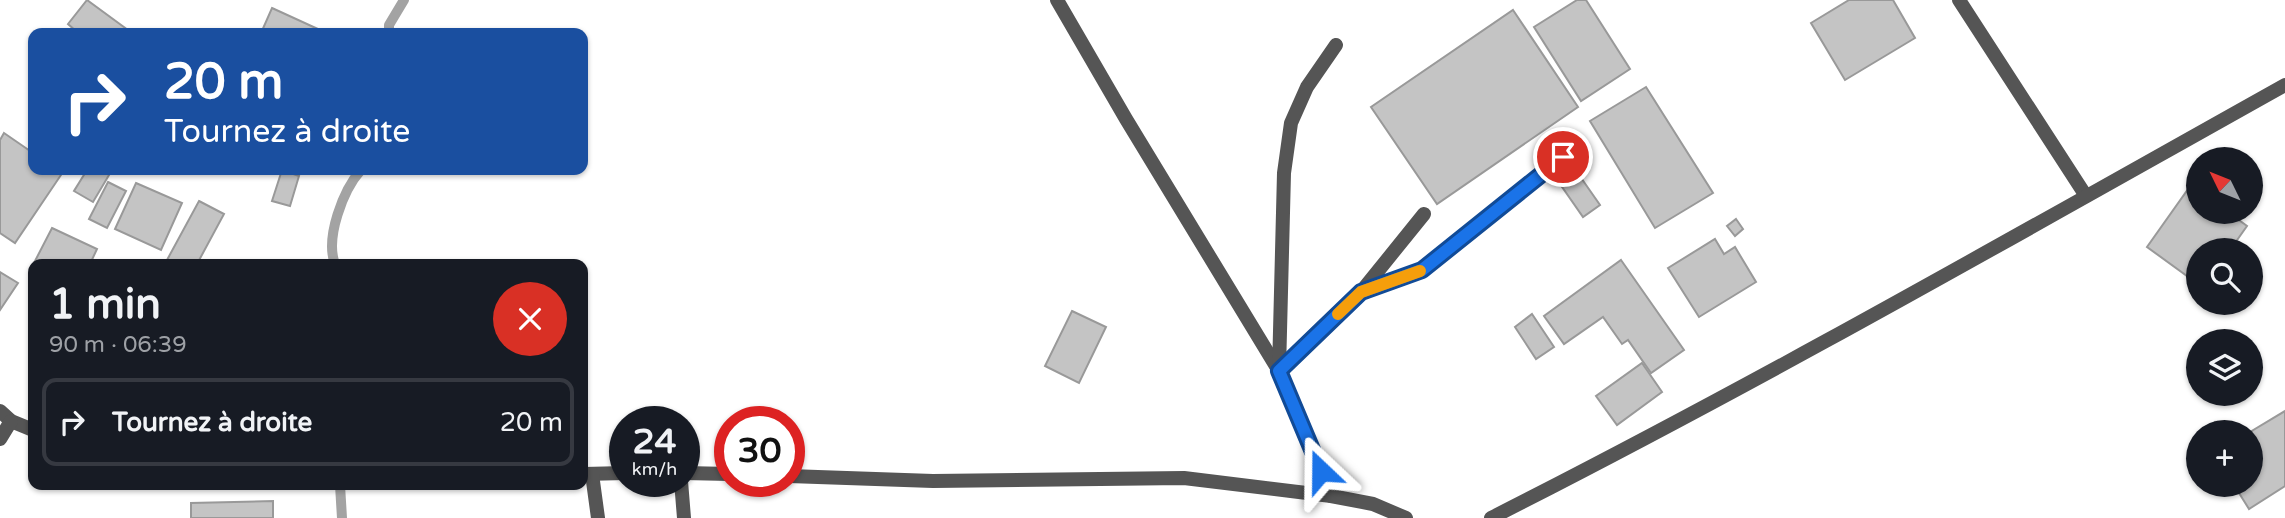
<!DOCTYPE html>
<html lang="fr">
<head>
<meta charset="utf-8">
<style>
  body { margin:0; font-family:"Varela Round",sans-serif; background:#242831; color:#f1f3f6; height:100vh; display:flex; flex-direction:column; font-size:26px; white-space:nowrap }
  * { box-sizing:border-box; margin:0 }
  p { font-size:23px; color:#9ea1a6 }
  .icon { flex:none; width:38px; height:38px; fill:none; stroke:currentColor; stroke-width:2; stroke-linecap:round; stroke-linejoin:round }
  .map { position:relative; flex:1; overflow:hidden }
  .sheet { position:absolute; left:28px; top:259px; width:560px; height:231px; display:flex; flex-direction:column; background:#171b24; border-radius:14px; box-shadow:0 2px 5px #0004 }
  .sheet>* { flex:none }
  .top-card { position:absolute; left:28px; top:28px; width:560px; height:147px; border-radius:14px; box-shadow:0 2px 5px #0004; background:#1a4fa0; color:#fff; overflow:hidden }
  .needle { width:46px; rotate:313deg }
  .fabs { position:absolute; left:2186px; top:147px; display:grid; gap:14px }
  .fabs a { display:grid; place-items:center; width:77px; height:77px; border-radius:50%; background:#171b24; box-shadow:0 2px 5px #0004; font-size:35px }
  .speed { position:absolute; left:609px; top:406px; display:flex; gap:14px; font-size:35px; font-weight:700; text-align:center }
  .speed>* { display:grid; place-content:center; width:91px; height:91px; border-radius:50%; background:#171b24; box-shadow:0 2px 5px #0004; line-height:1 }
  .speed small { font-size:18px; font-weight:400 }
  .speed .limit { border:10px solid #d22; background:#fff; color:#111 }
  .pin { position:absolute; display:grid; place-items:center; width:60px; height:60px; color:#fff; margin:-30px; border:4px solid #fff; border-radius:50%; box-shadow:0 2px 7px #0007 }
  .me { position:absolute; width:77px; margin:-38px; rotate:337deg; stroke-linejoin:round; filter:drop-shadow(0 0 5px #0008) }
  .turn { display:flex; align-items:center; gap:24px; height:147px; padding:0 21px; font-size:32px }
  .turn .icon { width:91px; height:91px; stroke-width:2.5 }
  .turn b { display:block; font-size:49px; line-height:60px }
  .round { display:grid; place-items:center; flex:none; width:74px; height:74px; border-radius:37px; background:#242831 }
  .overview { display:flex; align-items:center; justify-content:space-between; height:119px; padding:0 21px }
  h1 { font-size:42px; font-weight:800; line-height:52px }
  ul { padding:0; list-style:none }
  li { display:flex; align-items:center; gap:21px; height:88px; margin:0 14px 10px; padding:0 7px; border:4px solid #363941; border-radius:14px }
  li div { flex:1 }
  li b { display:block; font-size:26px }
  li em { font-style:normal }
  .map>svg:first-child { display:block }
</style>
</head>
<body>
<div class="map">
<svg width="2285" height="518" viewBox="0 0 2285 518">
  <rect width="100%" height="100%" fill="#fff"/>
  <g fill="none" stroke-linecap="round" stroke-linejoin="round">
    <!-- stream -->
    <g stroke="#a3a3a3" stroke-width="10">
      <polyline points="389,33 389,25 404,0"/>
      <path d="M335,264C325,238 343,190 361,170"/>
      <polyline points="340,485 342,518"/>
    </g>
  </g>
  <!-- building -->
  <g fill="#c4c4c4" stroke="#999" stroke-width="2">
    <polygon points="87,0 132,33 74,33 76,31 68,24"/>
    <polygon points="1577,0 1586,0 1630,69 1581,101 1534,27"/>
    <polygon points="1849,0 1893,0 1915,38 1845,80 1811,23"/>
    <polygon points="272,8 318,29 316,33 261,33"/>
    <polygon points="1513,10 1578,107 1437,204 1371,107"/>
    <polygon points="1646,87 1713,193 1655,228 1590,121"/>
    <polygon points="4,133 33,153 33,170 59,170 63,172 15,243 0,233 0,140"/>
    <polygon points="87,170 112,170 93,202 74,191"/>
    <polygon points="282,170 299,176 290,206 272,201"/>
    <polygon points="1577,172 1600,205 1583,217 1560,184"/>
    <polygon points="108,182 126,191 107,228 89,219"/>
    <polygon points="136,183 182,203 161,250 115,229"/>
    <polygon points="2191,185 2198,190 2198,212 2228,212 2247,226 2230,250 2198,250 2198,284 2147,247"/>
    <polygon points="199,201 224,214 197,264 175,264 167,260"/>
    <polygon points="1736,219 1743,229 1735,236 1727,226"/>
    <polygon points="52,228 97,249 90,264 41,264 35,261"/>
    <polygon points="1715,239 1724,254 1735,247 1756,282 1699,317 1668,268"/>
    <polygon points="1621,260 1684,350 1651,373 1628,340 1622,344 1603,317 1564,344 1544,316"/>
    <polygon points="0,272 18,283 0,310"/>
    <polygon points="1072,311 1106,327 1079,383 1045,366"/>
    <polygon points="1532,314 1554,347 1536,359 1515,327"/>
    <polygon points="1642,363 1662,392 1617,425 1596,396"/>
    <polygon points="2285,411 2285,486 2249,509 2234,485 2250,485 2250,432"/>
    <polygon points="2215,422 2223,432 2213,432 2209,427"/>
    <polygon points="273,501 273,518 191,518 191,503"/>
  </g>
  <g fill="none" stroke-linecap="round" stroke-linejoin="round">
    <!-- street -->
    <g stroke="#555" stroke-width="14">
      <polyline points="1057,0 1126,119 1279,371 1331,496"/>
      <polyline points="1959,0 2086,196"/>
      <polyline points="1336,45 1307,87 1291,123 1284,173 1279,371 1361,292 1424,214"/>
      <polyline points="1363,292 1422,270 1564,157"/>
      <polyline points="0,411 11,421 33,430"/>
      <polyline points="0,439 11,421"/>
      <polyline points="684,473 730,474"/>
      <polyline points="584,474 625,473"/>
      <polyline points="592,474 598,518"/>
      <polyline points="789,476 933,481 1184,478 1331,496 1373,504 1406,518"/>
      <polyline points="681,481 684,518"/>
      <path d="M1491,518C1760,382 2022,232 2285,85"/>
    </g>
  </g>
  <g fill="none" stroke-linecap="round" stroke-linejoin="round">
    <!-- route casing -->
    <g stroke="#114b97" stroke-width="18">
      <polyline id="route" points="1321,471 1279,371 1361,292 1422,270 1563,157"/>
    </g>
    <!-- route -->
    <use href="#route" stroke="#1a73e8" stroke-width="12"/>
    <!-- slow -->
    <polyline stroke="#f59e0b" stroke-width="12" points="1338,314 1361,292 1420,271"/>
  </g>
</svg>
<div class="fabs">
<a><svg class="needle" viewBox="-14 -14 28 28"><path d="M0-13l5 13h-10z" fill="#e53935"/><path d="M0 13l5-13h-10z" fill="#9ea1a6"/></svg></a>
<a><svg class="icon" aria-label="search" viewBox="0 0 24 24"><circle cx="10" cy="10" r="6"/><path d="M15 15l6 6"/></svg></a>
<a><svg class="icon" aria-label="layers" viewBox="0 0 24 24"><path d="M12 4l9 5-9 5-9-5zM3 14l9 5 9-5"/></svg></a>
<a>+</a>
</div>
<div class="speed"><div>24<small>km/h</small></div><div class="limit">30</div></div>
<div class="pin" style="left:1563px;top:157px;background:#d93025"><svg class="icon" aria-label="arrive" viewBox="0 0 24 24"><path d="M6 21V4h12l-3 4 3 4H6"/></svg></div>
<svg class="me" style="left:1321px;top:471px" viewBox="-20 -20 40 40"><path d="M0-17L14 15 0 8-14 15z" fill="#1a73e8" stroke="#fff" stroke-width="4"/></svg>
<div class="top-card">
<div class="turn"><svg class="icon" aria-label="right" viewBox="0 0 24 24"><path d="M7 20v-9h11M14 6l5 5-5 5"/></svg><div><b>20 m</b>Tournez à droite</div></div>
</div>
<section class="sheet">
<div class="overview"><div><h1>1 min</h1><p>90 m · 06:39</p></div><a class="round" style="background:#d93025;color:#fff"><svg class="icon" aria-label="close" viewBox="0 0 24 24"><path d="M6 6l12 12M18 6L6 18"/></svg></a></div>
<ul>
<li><svg class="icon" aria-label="right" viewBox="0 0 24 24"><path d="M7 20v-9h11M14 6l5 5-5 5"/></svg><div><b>Tournez à droite</b></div><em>20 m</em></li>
</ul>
</section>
</div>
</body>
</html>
